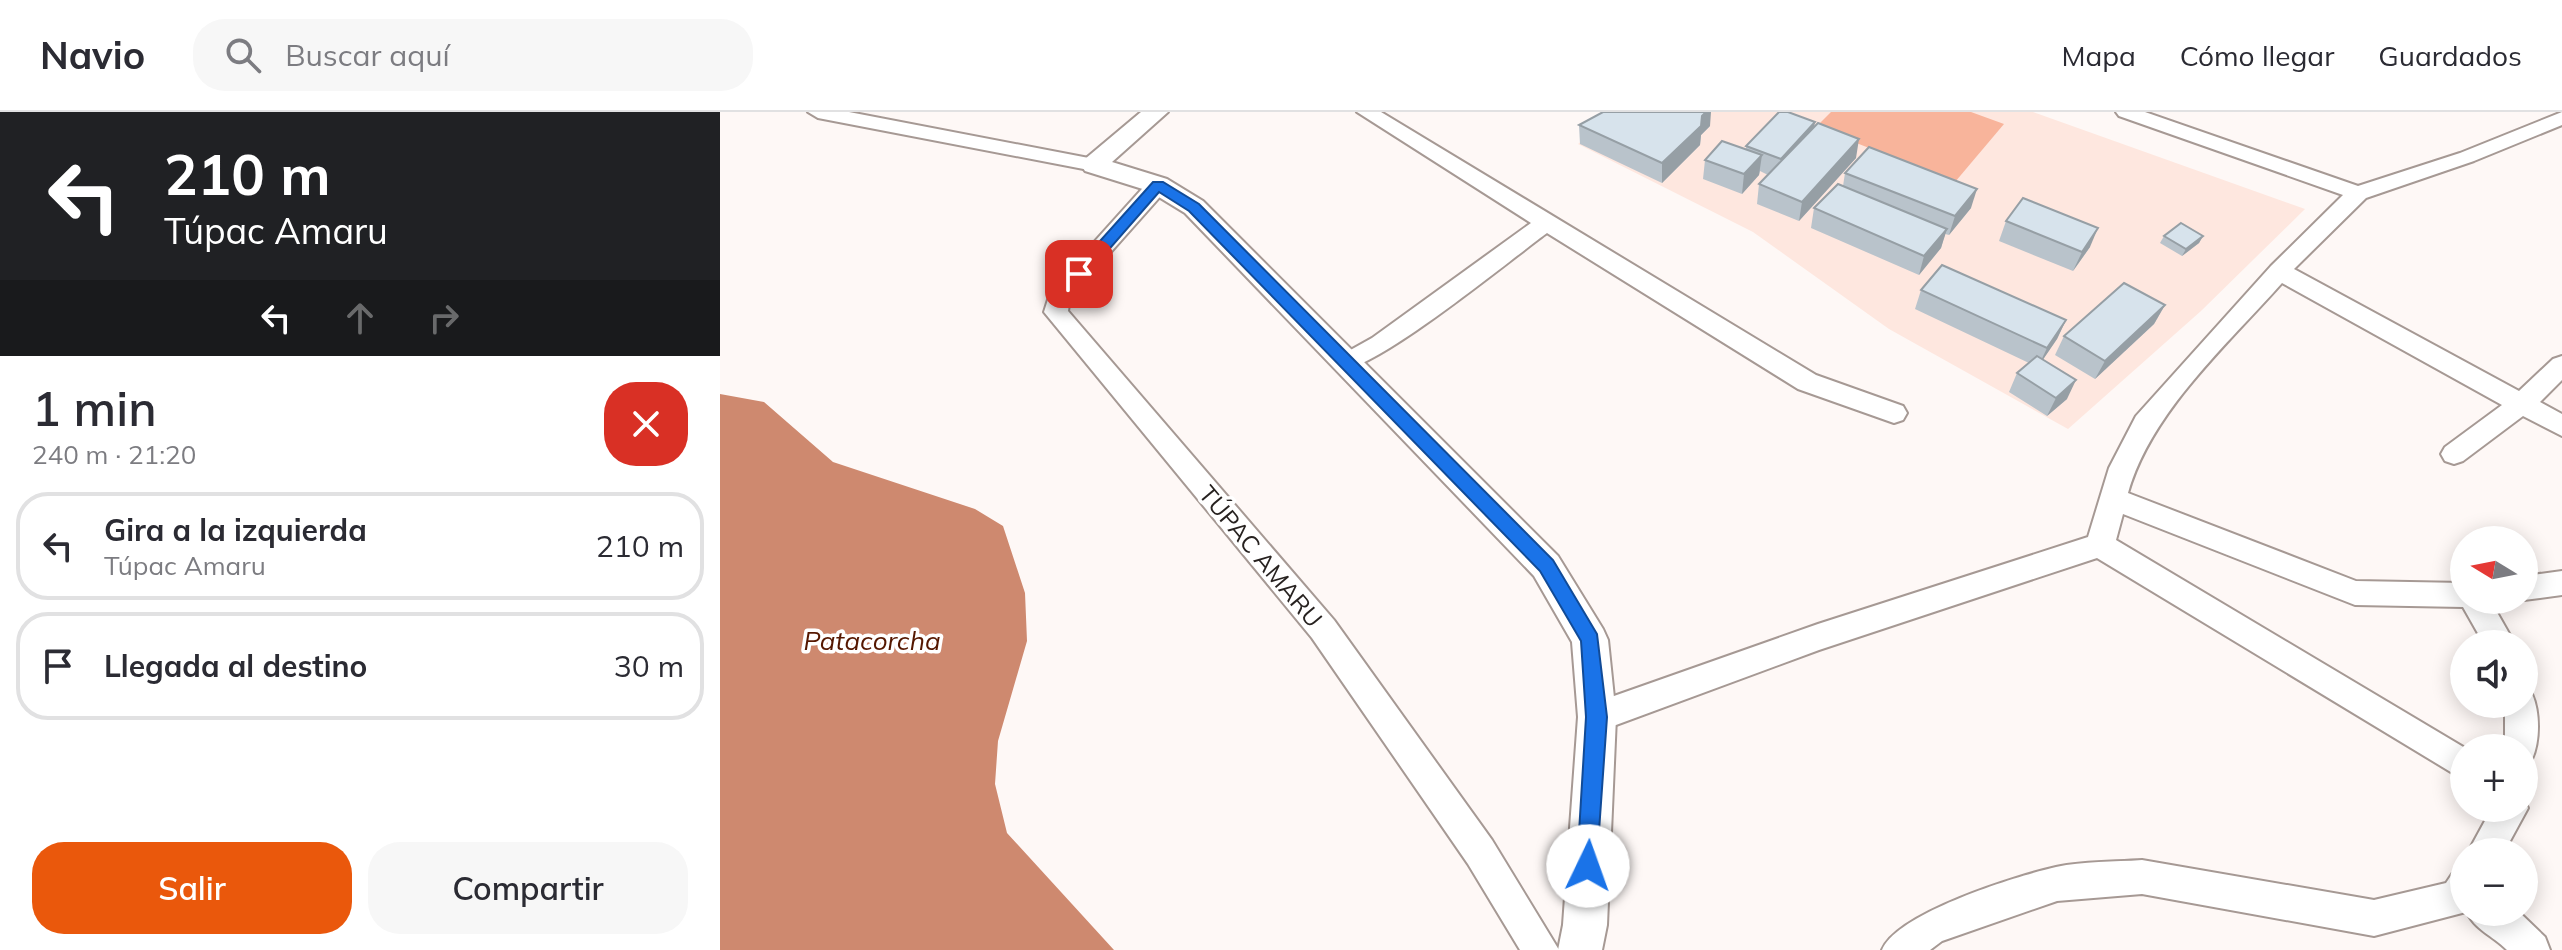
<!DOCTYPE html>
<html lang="es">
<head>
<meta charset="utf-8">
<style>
  body { margin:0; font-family:Mulish,sans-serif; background:#f7f7f7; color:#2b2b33; height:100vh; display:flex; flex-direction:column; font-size:30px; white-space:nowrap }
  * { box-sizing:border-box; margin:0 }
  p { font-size:26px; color:#7c7c81 }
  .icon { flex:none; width:44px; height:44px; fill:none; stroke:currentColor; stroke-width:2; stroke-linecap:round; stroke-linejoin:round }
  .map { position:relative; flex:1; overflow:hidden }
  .sheet { display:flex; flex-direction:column; background:#fff; width:720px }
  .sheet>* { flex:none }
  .top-card { background:#202124; color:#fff; overflow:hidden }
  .needle { width:52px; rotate:280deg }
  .fabs { position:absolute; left:1730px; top:414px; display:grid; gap:16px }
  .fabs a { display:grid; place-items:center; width:88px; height:88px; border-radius:50%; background:#fff; box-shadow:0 4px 20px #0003; font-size:40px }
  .pin { position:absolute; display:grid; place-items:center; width:68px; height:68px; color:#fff; margin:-34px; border-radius:16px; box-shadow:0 4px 12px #0006 }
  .me { position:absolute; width:88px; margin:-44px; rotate:3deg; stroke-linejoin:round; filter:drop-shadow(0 0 6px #0008) }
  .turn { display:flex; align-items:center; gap:28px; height:168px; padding:0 32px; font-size:36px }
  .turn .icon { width:104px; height:104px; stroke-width:2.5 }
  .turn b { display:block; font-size:56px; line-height:68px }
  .lanes { display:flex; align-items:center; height:76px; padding:0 32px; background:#0003; justify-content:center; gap:40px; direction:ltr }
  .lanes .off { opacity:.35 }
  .round { display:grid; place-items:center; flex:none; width:84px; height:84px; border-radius:32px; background:#f7f7f7 }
  .head { display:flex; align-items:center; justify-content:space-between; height:136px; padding:0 32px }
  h1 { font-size:48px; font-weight:600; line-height:60px }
  .button { display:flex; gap:16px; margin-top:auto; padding:16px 32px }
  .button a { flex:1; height:92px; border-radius:32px; background:#ea580c; color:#fff; font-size:32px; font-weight:600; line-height:92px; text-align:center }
  .button a+a { background:#f7f7f7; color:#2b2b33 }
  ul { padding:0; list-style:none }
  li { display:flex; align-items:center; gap:24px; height:108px; margin:0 16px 12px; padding:0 16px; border:4px solid #e1e1e2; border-radius:32px }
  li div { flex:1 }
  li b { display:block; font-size:30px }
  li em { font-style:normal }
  header { display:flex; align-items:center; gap:48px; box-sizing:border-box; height:112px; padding:0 40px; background:#fff; border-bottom:2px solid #e1e1e2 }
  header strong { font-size:38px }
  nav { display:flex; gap:44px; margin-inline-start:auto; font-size:28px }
  .search { width:560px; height:72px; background:#f7f7f7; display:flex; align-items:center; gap:20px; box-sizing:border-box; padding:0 28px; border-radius:32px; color:#7c7c81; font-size:30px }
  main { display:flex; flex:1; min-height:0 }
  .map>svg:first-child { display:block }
</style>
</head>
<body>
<header>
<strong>Navio</strong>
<div class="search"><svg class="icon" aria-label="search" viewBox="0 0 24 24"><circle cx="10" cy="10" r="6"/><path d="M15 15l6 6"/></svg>Buscar aquí</div>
<nav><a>Mapa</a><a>Cómo llegar</a><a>Guardados</a></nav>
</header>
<main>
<section class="sheet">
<div class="top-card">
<div class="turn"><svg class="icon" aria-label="left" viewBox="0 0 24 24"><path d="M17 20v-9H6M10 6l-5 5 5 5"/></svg><div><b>210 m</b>Túpac Amaru</div></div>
<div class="lanes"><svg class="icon" aria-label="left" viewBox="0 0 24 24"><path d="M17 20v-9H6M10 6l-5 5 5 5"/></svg><svg class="icon off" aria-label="ahead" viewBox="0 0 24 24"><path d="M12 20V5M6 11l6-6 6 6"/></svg><svg class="icon off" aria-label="right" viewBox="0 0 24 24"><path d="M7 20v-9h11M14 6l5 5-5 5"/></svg></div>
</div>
<div class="head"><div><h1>1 min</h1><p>240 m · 21:20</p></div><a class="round" style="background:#d93025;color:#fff"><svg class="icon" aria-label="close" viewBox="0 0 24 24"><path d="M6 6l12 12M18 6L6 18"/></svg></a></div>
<ul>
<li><svg class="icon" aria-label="left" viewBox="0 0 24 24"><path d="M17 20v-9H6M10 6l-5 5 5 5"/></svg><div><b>Gira a la izquierda</b><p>Túpac Amaru</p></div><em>210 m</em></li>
<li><svg class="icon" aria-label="arrive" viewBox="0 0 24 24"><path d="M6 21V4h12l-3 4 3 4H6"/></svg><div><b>Llegada al destino</b></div><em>30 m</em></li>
</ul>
<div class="button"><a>Salir</a><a>Compartir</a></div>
</section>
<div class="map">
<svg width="1842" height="838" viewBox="0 0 1842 838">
  <rect width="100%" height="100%" fill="#fef8f6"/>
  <!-- built -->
  <polygon fill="#fee7df" points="898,0 1313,0 1585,97 1481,199 1348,317 1169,217 1033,120 858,32"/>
  <!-- green -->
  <polygon fill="#f8b49b" points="1111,0 1251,0 1284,12 1235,70 1096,15"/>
  <!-- water -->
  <polygon fill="#ce896f" points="0,282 44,290 113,350 255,397 283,414 305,481 307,529 278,629 275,672 287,721 394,838 0,838"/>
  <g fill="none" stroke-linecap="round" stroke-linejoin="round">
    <!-- minor casing -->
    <g stroke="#a69994" stroke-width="4">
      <g id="minor">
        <polygon points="88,0 129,0 374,47 384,53 374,59 98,6"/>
        <path d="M637,0H661L1096,263L1183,294L1187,301L1183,308L1174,311L1078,277L827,121C795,144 647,266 618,257L615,251L618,245L652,226L811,111Z"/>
        <path d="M1396,0H1425L1638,74L1740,41L1842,0V13L1754,49L1646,86L1574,157L1799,279L1833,247L1842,244V268L1820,290L1842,302V324L1803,304L1743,349L1734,352L1725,349L1721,342L1725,335L1782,293L1562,171C1507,233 1431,300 1408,381L1636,469L1744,471V488H1770L1795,532H1764L1743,495L1635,493L1403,402L1396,428L1745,636L1744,668L1377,446L1099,538L877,620L866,615L861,605L866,595L877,590L1098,512L1368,425L1389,356L1416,304L1551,154L1623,83L1399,4Z"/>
        <polygon points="438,66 449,73 446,78 350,186 348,199 614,508 772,728 839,838 800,838 748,752 592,526 324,200 331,178 430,68"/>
        <polygon points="1842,459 1842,483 1804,488 1803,488 1804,464"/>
        <path d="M1804,579L1812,582C1820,600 1820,629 1812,647L1804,650V636H1785V592H1804Z"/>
        <polygon points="1804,687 1808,696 1784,740 1748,740 1772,696 1804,696"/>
        <path d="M1422,748L1654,788L1726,771L1732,762L1744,757L1746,800L1654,824L1422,782L1337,789L1222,829L1210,838H1162C1177,801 1296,764 1336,755C1363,749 1394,750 1422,748Z"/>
        <path d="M1747,800H1799L1825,825L1830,838H1787C1773,824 1754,817 1747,800Z"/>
      </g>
    </g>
    <!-- tertiary casing -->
    <g stroke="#a69994" stroke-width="4">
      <polygon id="tertiary" points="421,0 448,0 392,50 447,67 483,89 838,444 883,517 888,528 896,605 887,813 882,838 838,838 843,813 858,605 852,530 814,464 465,101 429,79 365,59 361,53 365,47"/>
    </g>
    <!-- minor -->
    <use href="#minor" fill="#fff" fill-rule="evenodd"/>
    <!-- tertiary -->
    <use href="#tertiary" fill="#fff" fill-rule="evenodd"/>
  </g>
  <!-- wall -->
  <g fill="#b9c3cb">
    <polygon points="859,13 990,14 981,23 980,33 942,71 860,32"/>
    <polygon points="1095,15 1136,46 1079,109 1037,92 1039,72 1048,63 1040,59 1039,63 1022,82 983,67 985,48 1026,38 1026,34"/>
    <polygon points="1125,61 1251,96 1229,123 1225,122 1221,136 1199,163 1091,116 1094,96 1123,74"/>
    <polygon points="1286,109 1370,135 1353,159 1279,129"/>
    <polygon points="1444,124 1483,124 1479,131 1462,144 1440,131"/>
    <polygon points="1201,178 1346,208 1337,227 1323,247 1347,287 1327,304 1289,280 1297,261 1309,251 1195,197"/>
    <polygon points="1445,193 1434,212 1375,267 1335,243 1344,224"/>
  </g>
  <!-- shaded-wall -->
  <g fill="#969fa5">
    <polygon points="986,0 991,0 990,14 981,23 980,33 942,71 942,51"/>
    <polygon points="1095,10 1092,29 1058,66 1061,47"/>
    <polygon points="1139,27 1136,46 1079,109 1082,90"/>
    <polygon points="1042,43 1039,63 1022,82 1024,62"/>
    <polygon points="1257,77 1251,96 1229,123 1235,104"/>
    <polygon points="1378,116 1370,135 1353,159 1362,140"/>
    <polygon points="1227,117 1221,136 1199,163 1204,144"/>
    <polygon points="1483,124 1479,131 1462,144 1466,137"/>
    <polygon points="1445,193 1434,212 1375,267 1385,249"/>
    <polygon points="1346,208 1337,227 1318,255 1327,236"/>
    <polygon points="1356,268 1347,287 1327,304 1336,286"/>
  </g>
  <!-- building -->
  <g fill="#d7e3ec" stroke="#969fa5" stroke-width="2">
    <polygon points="883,0 986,0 982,4 981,14 942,51 859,13"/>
    <polygon points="1059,0 1068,0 1095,10 1061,47 1026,34"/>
    <polygon points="1098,11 1139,27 1082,90 1039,72"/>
    <polygon points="1002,29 1042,43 1024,62 985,48"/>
    <polygon points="1149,35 1257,77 1235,104 1125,61"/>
    <polygon points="1118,72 1227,117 1204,144 1094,96"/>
    <polygon points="1303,86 1378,116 1362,140 1286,109"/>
    <polygon points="1461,111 1483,124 1466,137 1444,124"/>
    <polygon points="1222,153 1346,208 1327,236 1201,178"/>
    <polygon points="1404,171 1445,193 1385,249 1344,224"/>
    <polygon points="1317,244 1356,268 1336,286 1297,261"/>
  </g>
  <!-- route -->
  <polygon fill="#1a73e8" stroke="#114b97" stroke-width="2" points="433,70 443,70 479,92 833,448 877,522 887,605 876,762 868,765 860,762 857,754 866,605 861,529 820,459 469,99 439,80 364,166 354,166 354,158"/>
  <g text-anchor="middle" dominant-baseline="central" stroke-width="7" stroke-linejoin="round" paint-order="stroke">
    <!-- street labels -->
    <g font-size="24" fill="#272220" stroke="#fff">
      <text transform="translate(541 444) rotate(50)">TÚPAC AMARU</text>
    </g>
    <!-- water labels -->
    <g font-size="26" font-style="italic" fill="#551700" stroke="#fff">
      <text x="152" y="528">Patacorcha</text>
    </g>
  </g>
</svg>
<div class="fabs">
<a><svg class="needle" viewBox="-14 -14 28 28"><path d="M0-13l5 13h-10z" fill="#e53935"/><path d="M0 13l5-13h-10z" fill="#7c7c81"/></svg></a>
<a><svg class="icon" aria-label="sound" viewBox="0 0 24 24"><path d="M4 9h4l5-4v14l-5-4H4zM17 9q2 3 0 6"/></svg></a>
<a>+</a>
<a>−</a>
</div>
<div class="pin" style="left:359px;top:162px;background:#d93025"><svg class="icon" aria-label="arrive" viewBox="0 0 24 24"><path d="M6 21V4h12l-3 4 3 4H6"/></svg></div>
<svg class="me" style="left:868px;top:754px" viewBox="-20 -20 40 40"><circle r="19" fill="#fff"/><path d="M0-13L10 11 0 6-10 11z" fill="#1a73e8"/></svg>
</div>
</main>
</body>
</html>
